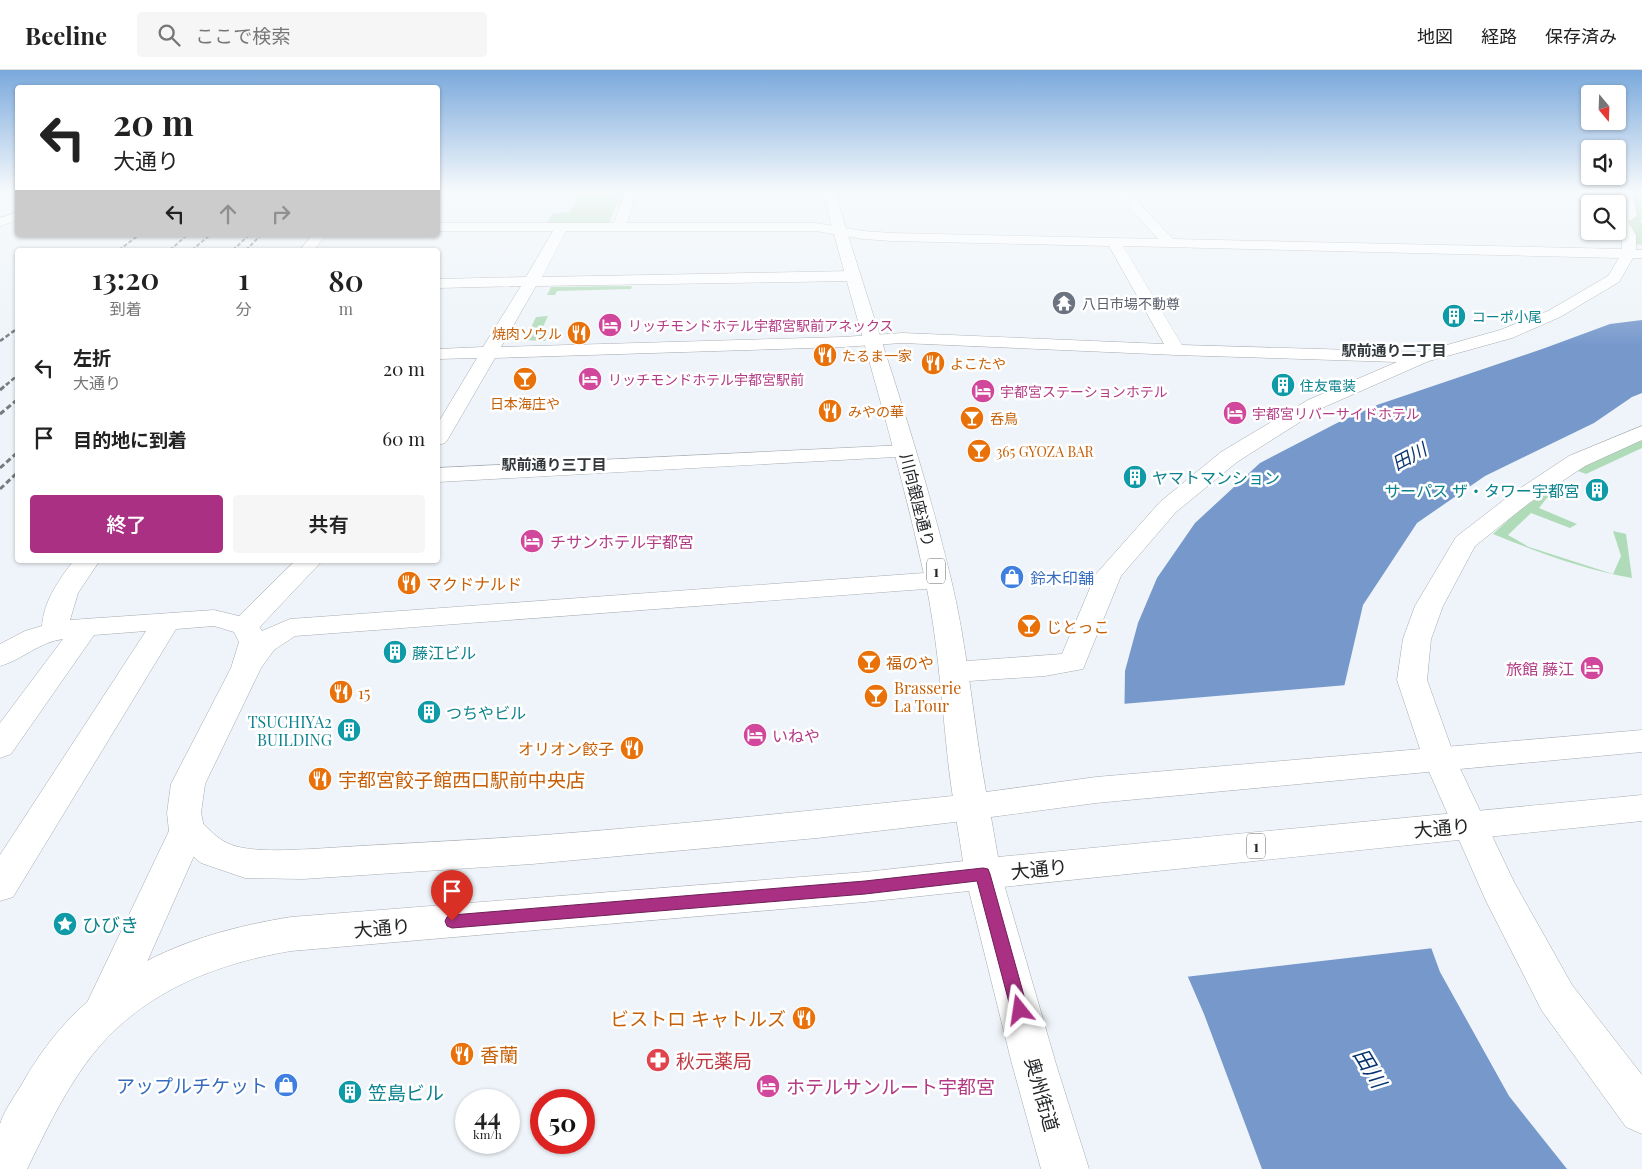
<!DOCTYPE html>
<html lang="ja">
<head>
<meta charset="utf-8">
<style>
  body { margin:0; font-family:"Playfair Display","Noto Sans JP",serif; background:#f6f6f6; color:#222; height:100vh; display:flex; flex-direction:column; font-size:19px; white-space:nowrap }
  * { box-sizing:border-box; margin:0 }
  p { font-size:16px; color:#767676 }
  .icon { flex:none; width:28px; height:28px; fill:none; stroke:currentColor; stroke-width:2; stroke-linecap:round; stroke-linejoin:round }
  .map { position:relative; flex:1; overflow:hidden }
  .drawer { position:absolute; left:15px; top:178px; width:425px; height:315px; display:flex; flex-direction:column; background:#fff; border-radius:5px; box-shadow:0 1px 4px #0004 }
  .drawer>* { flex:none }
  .top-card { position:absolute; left:15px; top:15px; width:425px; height:152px; border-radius:5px; box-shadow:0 1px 4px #0004; background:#fff; color:#222; overflow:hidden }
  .needle { width:32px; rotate:161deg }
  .tools { position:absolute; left:1581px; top:15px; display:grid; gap:10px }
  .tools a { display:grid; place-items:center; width:45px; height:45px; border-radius:5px; background:#fff; box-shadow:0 1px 4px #0004; font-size:25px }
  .speed { position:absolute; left:455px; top:1019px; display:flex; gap:10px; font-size:25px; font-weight:700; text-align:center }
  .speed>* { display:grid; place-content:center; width:65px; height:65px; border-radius:50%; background:#fff; box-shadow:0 1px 4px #0004; line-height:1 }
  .speed small { font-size:12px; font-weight:400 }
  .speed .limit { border:8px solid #d22; background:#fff; color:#111 }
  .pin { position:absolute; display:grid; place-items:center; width:42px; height:42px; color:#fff; margin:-51px -21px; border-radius:50% 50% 50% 0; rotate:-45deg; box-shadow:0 0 5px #0007 }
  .pin .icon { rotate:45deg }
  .me { position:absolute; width:55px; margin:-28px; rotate:345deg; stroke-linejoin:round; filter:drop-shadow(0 0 4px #0008) }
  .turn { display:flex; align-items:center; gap:18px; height:105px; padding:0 15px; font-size:22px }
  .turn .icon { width:65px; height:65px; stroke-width:2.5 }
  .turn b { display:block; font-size:35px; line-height:42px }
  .lanes { display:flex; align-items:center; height:48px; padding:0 15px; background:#0003; justify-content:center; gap:25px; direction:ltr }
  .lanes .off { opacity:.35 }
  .eta { display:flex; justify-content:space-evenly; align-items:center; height:85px; text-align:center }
  .eta b { font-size:30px; font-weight:600; line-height:35px }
  .primary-button { display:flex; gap:10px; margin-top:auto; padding:10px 15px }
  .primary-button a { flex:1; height:58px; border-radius:5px; background:#aa3084; color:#fff; font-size:20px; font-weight:600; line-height:58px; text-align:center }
  .primary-button a+a { background:#f6f6f6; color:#222 }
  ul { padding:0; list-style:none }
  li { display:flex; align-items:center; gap:15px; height:70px; padding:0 15px }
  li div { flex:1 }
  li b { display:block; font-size:19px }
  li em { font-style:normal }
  header { display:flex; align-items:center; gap:30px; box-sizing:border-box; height:70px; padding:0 25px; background:#fff; border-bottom:1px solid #e0e0e0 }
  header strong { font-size:24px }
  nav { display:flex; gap:28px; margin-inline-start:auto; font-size:18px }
  .search { width:350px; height:45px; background:#f6f6f6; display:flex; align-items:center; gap:12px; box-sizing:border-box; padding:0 18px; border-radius:5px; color:#767676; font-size:19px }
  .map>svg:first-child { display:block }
</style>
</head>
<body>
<header>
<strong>Beeline</strong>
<div class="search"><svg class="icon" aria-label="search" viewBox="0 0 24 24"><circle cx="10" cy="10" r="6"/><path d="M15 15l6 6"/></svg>ここで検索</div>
<nav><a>地図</a><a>経路</a><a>保存済み</a></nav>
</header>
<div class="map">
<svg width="1642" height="1099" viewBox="0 0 1642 1099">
  <rect width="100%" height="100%" fill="#eef4f9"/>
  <!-- green -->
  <g fill="#b0dbb8">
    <polygon points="521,122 622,122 609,153 547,153 552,144 569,142 576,132 576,125 519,124"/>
    <polygon points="1628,122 1634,122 1641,130 1642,149 1640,151 1642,154 1642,175 1633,174 1631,158 1628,150 1631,127"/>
    <polygon points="632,216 631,219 557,221 555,225 547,225 551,217"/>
    <polygon points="548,246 541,261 549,261 545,271 525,270 536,247"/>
    <polygon points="1642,369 1642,378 1586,404 1578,401 1589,393"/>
    <path d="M1562,411L1566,413L1546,429L1539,438L1577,454L1570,458L1531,443L1508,465L1529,477L1613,504L1621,486L1613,461L1626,464L1632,508C1582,499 1540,483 1493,464L1517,442Z"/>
  </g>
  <!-- water -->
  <polygon fill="#7698cb" points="1642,250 1642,323 1632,327 1594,353 1485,406 1417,453 1363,535 1344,617 1380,738 1440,902 1509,1026 1567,1099 1262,1099 1204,944 1133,780 1123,736 1125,601 1138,553 1157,508 1195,453 1260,393 1337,353 1377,335 1545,278 1610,254"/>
  <!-- pier -->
  <polygon fill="#eef4f9" points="1347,615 1382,737 1434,878 1185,907 1131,781 1120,737 1122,634"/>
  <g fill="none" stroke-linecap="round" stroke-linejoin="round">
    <!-- street casing -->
    <g stroke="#a6abb0" stroke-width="1">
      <g id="street">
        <path d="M625,122H637L627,153H816L863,161L892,163L1158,169L1116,122H1129L1173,169L1622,179C1622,165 1618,158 1618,144H1624L1621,122H1633L1637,146L1628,152L1636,165V180H1642V188H1633L1619,212L1560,247L1512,268L1429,291L1322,338L1237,392L1176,442L1121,506L1083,599L1045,606L954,612L944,609L939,602L944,595L954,592L1062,584L1096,504L1160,432L1221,382L1308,330L1397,292L1176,285L902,273L843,277L495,288L448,369L445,373L438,375V353L477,288L438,289V279L483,277L521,216L438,218V209L526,207L553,161H438V153H614ZM566,161H816L863,169L892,171L1109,176L1164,274L902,263L843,267L501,277L536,216L852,211L857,209L860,206L857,203L852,201L542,207ZM1123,176L1619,188L1608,206L1548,241L1500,260L1422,282L1182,275Z"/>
        <polygon points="1569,122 1583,122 1600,134 1590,134 1590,137"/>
        <polygon points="18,142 18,150 0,156 0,148"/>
        <polygon points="312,165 326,165 314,180 300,180"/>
        <polygon points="1642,356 1642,370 1585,396 1529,433 1475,476 1443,536 1431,569 1427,610 1455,688 1514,812 1572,915 1642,1005 1642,1064 1626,1057 1542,941 1486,831 1423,688 1397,610 1403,569 1415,536 1456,467 1513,423 1569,386"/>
        <path d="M74,490H100L78,523L70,550L214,540L255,550L262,561L290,549L938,502L947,504L951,510L947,516L938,518L295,566L274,580L261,598L205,714L201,743L205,761L119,955L104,960L89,955L83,941L169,761L167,743L171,714L231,598L239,572L234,562L214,556L176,559L13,827L0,831V785L146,561L94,565L11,684L0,688V653L63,569C39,572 22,590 0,596V574L25,561L42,556C44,530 59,510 74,490Z"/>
      </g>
    </g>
    <!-- secondary casing -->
    <g stroke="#a6abb0" stroke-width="1">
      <g id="secondary">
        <polygon points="905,375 913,376 916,381 913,386 438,412 438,398"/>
        <polygon points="296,490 323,490 255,562 245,565 235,562 231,556 235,550"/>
        <path d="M972,724L984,728L989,737L984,746L972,750L817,768L532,794L303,809L245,808L201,793L175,771L169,761L175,751C204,742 205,762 227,773C248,783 288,780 311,779C385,774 458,771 531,766C678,755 825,739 972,724Z"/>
        <path d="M983,789L996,793L1001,804L1056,994L1089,1099H1041L1012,994L969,821L865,832L291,881C208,895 131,927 82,999C60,1030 44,1065 27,1099H0C0,1087 0,1064 0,1054C5,1038 18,1022 26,1007C86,905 178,865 291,847L865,802Z"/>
      </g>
    </g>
    <!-- primary casing -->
    <g stroke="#a6abb0" stroke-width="1">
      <path id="primary" d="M823,122H835C873,251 920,378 951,509C968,579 973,651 986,722L1096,707L1642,660V682L1096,733L991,747L998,787L1642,725V751L983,819L970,815L965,804C959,763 951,722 947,681C941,623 937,565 925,509C897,378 856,251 823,122Z"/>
    </g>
    <!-- street -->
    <use href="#street" fill="#fff" fill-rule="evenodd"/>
    <!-- secondary -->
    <use href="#secondary" fill="#fff" fill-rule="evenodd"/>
    <!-- primary -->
    <use href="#primary" fill="#fff" fill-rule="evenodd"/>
    <!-- rail-far2 -->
    <g stroke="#777b7e" stroke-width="2" stroke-dasharray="4 2" stroke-linecap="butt">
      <polyline points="119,180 139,165"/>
      <polyline points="170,180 187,165"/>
      <polyline points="192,180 210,165"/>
      <polyline points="233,180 249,165"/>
      <polyline points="246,180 261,165"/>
    </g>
    <!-- rail-far1 -->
    <g stroke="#777b7e" stroke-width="2.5" stroke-dasharray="4.5 2.5" stroke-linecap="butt">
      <polyline points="0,271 18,258"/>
      <polyline points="6,315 18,305"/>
    </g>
    <!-- rail -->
    <g stroke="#777b7e" stroke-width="3" stroke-dasharray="5.5 3" stroke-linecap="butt">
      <polyline points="0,320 7,314"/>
      <polyline points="0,344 18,329"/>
      <polyline points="0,398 18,382"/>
      <polyline points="0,419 18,402"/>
    </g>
  </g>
  <!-- sky -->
  <linearGradient id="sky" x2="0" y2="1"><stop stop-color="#7aa9dc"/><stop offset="0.44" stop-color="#f7fafc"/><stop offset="1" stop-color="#f7fafc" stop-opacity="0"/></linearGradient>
  <rect width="1642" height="276" fill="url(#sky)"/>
  <!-- route -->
  <polygon fill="#aa3084" stroke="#6e1f56" points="983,798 988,799 990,804 1028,940 1026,946 1020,948 1014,946 1011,940 977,811 865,824 452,858 447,856 445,851 447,847 452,845 865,811"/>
  <!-- icons -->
  <defs>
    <g id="temple-disc" transform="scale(1.25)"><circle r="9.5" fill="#6b7280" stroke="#fff"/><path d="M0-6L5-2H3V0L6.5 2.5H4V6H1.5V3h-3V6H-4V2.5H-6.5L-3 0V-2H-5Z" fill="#fff"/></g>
    <g id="building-disc" transform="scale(1.25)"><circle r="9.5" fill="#0f9aa8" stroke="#fff"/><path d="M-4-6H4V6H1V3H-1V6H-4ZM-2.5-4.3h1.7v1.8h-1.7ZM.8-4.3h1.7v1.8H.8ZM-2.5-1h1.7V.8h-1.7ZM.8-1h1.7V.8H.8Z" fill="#fff"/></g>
    <g id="hotel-disc" transform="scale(1.25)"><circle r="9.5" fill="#d1479c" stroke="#fff"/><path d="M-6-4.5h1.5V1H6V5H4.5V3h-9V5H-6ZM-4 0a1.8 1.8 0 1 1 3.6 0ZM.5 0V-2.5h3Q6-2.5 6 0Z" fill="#fff"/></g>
    <g id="restaurant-disc" transform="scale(1.25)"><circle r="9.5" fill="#e8710a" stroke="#fff"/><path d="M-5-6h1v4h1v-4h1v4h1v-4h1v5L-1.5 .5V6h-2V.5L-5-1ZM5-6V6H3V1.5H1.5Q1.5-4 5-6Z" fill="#fff"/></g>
    <g id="bar-disc" transform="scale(1.25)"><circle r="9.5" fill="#e8710a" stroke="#fff"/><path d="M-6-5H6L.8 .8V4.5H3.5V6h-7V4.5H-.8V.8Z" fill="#fff"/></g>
    <g id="shop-disc" transform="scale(1.25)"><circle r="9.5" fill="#3f7fe0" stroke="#fff"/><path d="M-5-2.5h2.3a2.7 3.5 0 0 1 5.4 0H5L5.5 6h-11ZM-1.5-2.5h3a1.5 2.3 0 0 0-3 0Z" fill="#fff"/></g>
    <g id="sight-disc" transform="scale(1.25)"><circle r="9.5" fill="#0f9aa8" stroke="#fff"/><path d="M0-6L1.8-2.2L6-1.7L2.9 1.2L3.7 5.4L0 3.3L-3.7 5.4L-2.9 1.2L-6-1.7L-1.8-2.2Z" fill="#fff"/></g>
    <g id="pharmacy-disc" transform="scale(1.25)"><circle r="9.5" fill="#e0444e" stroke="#fff"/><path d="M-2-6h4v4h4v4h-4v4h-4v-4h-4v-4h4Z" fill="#fff"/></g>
  </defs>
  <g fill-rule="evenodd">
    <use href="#temple-disc" x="1064" y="233"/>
    <use href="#building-disc" x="1454" y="246"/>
    <use href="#hotel-disc" x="610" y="255"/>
    <use href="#restaurant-disc" x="579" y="263"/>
    <use href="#restaurant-disc" x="825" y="285"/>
    <use href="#restaurant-disc" x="933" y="293"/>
    <use href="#bar-disc" x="525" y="309"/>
    <use href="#hotel-disc" x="590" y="309"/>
    <use href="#building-disc" x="1283" y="315"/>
    <use href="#hotel-disc" x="983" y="321"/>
    <use href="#restaurant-disc" x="830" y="341"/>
    <use href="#hotel-disc" x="1235" y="343"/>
    <use href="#bar-disc" x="972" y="348"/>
    <use href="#bar-disc" x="979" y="381"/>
    <use href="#building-disc" x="1135" y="407"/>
    <use href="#building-disc" x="1597" y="420"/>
    <use href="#hotel-disc" x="532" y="471"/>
    <use href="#shop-disc" x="1012" y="507"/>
    <use href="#restaurant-disc" x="409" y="513"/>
    <use href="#bar-disc" x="1029" y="556"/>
    <use href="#building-disc" x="395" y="582"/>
    <use href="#bar-disc" x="869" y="592"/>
    <use href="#hotel-disc" x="1592" y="598"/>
    <use href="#restaurant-disc" x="341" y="622"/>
    <use href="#bar-disc" x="876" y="626"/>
    <use href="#building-disc" x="429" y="642"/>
    <use href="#building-disc" x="349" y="660"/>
    <use href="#hotel-disc" x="755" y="665"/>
    <use href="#restaurant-disc" x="632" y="678"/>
    <use href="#restaurant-disc" x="320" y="709"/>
    <use href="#sight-disc" x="65" y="854"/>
    <use href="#restaurant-disc" x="804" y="948"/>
    <use href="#restaurant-disc" x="462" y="984"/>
    <use href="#pharmacy-disc" x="658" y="990"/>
    <use href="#shop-disc" x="286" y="1015"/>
    <use href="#hotel-disc" x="768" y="1016"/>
    <use href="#building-disc" x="350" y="1022"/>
  </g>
  <g text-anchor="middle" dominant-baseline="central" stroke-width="5" stroke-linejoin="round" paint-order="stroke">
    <!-- far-worship labels -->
    <g font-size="14" fill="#5b616d" stroke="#fff" text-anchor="start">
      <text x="1082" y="233">八日市場不動尊</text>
    </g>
    <!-- far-culture labels -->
    <g font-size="14" fill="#0d838f" stroke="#fff" text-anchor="start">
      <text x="1472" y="246">コーポ小尾</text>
      <text x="1300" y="315">住友電装</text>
    </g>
    <!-- far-hotel labels -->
    <g font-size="14" fill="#b23c85" stroke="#fff" text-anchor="start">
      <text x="628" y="255">リッチモンドホテル宇都宮駅前アネックス</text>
      <text x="608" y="309">リッチモンドホテル宇都宮駅前</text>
      <text x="1000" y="321">宇都宮ステーションホテル</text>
      <text x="1252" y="343">宇都宮リバーサイドホテル</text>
    </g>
    <!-- far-food labels -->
    <g font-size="14" fill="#c56008" stroke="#fff" text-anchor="start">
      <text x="562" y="263" text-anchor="end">焼肉ソウル</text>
      <text x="842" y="285">たるま一家</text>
      <text x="950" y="293">よこたや</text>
      <text x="525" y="333" text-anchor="middle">日本海庄や</text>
      <text x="848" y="341">みやの華</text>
      <text x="990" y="348">呑鳥</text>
      <text x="996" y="381">365 GYOZA BAR</text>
    </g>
    <!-- far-neighbourhood labels -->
    <g font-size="15" font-weight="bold" fill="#33383c" stroke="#fff">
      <text x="1394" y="280">駅前通り二丁目</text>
      <text x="554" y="394">駅前通り三丁目</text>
    </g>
    <!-- shield labels -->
    <g fill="#fff" stroke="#666768" stroke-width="1">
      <rect x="927" y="488.5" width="18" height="25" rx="4"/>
      <rect x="1247" y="763.5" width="18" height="25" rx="4"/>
    </g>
    <g font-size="15" font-weight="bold" fill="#242628">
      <text x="936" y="501">1</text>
      <text x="1256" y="776">1</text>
    </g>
    <!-- culture labels -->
    <g font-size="16" fill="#0d838f" stroke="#fff" text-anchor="start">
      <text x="1152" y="407">ヤマトマンション</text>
      <text x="1580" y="420" text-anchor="end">サーパス ザ・タワー宇都宮</text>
      <text x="412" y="582">藤江ビル</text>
      <text x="446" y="642">つちやビル</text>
      <text x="332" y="651" text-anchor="end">TSUCHIYA2<tspan x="332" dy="18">BUILDING</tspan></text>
    </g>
    <!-- street labels -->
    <g font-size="16" fill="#242628" stroke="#fff">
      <text transform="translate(918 430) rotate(76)">川向銀座通り</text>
    </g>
    <!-- hotel labels -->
    <g font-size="16" fill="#b23c85" stroke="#fff" text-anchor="start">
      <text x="550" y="471">チサンホテル宇都宮</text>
      <text x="1574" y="598" text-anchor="end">旅館 藤江</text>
      <text x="772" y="665">いねや</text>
    </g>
    <!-- shop labels -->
    <g font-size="16" fill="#366cbe" stroke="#fff" text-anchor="start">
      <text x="1030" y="507">鈴木印舗</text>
    </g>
    <!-- food labels -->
    <g font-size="16" fill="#c56008" stroke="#fff" text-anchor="start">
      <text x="426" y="513">マクドナルド</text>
      <text x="1046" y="556">じとっこ</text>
      <text x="886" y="592">福のや</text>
      <text x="894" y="617">Brasserie<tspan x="894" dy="18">La Tour</tspan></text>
      <text x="358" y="622">15</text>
      <text x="614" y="678" text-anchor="end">オリオン餃子</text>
    </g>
    <!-- water labels -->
    <g font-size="18" font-style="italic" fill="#083571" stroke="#fff">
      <text transform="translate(1409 386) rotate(-28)">田川</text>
    </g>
    <!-- near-food labels -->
    <g font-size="19" fill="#c56008" stroke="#fff" text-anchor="start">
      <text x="338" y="709">宇都宮餃子館西口駅前中央店</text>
      <text x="786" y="948" text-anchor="end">ビストロ キャトルズ</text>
      <text x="480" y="984">香蘭</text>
    </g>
    <!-- near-street labels -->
    <g font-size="19" fill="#242628" stroke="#fff">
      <text transform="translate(1442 757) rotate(-5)">大通り</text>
      <text transform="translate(1039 798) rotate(-6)">大通り</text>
      <text transform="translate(382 857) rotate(-5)">大通り</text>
      <text transform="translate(1043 1024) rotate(74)">奥州街道</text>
    </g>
    <!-- near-culture labels -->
    <g font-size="19" fill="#0d838f" stroke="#fff" text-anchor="start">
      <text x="82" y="854">ひびき</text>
      <text x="368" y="1022">笠島ビル</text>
    </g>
    <!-- near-health labels -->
    <g font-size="19" fill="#be3a42" stroke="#fff" text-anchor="start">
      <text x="676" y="990">秋元薬局</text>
    </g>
    <!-- near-shop labels -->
    <g font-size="19" fill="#366cbe" stroke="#fff" text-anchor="end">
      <text x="268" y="1015">アップルチケット</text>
    </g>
    <!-- near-hotel labels -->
    <g font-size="19" fill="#b23c85" stroke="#fff" text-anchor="start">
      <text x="786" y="1016">ホテルサンルート宇都宮</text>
    </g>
    <!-- near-water labels -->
    <g font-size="21" font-style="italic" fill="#083571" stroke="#fff">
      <text transform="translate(1371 997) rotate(59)">田川</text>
    </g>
  </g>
</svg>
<div class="tools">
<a><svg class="needle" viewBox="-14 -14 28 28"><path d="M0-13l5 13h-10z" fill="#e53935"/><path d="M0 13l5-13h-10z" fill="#767676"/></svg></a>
<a><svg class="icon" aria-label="sound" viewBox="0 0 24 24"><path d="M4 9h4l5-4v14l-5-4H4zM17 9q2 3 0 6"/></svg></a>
<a><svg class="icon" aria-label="search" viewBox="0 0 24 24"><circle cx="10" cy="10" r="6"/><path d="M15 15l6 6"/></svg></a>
</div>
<div class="speed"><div>44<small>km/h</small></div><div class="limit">50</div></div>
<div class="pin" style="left:452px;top:851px;background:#d93025"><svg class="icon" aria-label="arrive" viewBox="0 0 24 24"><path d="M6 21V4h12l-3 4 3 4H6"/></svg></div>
<svg class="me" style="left:1020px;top:940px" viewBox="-20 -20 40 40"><path d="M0-17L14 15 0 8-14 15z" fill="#aa3084" stroke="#fff" stroke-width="4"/></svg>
<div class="top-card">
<div class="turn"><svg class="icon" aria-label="left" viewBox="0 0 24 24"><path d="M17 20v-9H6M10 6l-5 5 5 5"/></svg><div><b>20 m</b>大通り</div></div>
<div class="lanes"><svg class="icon" aria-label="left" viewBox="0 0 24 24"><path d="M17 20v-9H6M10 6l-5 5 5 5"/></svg><svg class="icon off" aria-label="ahead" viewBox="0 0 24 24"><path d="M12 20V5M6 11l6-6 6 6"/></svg><svg class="icon off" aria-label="right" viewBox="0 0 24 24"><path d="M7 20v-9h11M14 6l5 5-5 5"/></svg></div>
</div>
<section class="drawer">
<div class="eta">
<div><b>13:20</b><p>到着</p></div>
<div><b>1</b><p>分</p></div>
<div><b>80</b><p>m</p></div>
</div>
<ul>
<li><svg class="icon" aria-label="left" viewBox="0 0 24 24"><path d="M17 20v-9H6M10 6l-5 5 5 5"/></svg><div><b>左折</b><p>大通り</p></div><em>20 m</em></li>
<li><svg class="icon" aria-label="arrive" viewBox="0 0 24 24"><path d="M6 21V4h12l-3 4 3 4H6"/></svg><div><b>目的地に到着</b></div><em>60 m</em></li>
</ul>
<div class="primary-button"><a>終了</a><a>共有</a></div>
</section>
</div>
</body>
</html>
